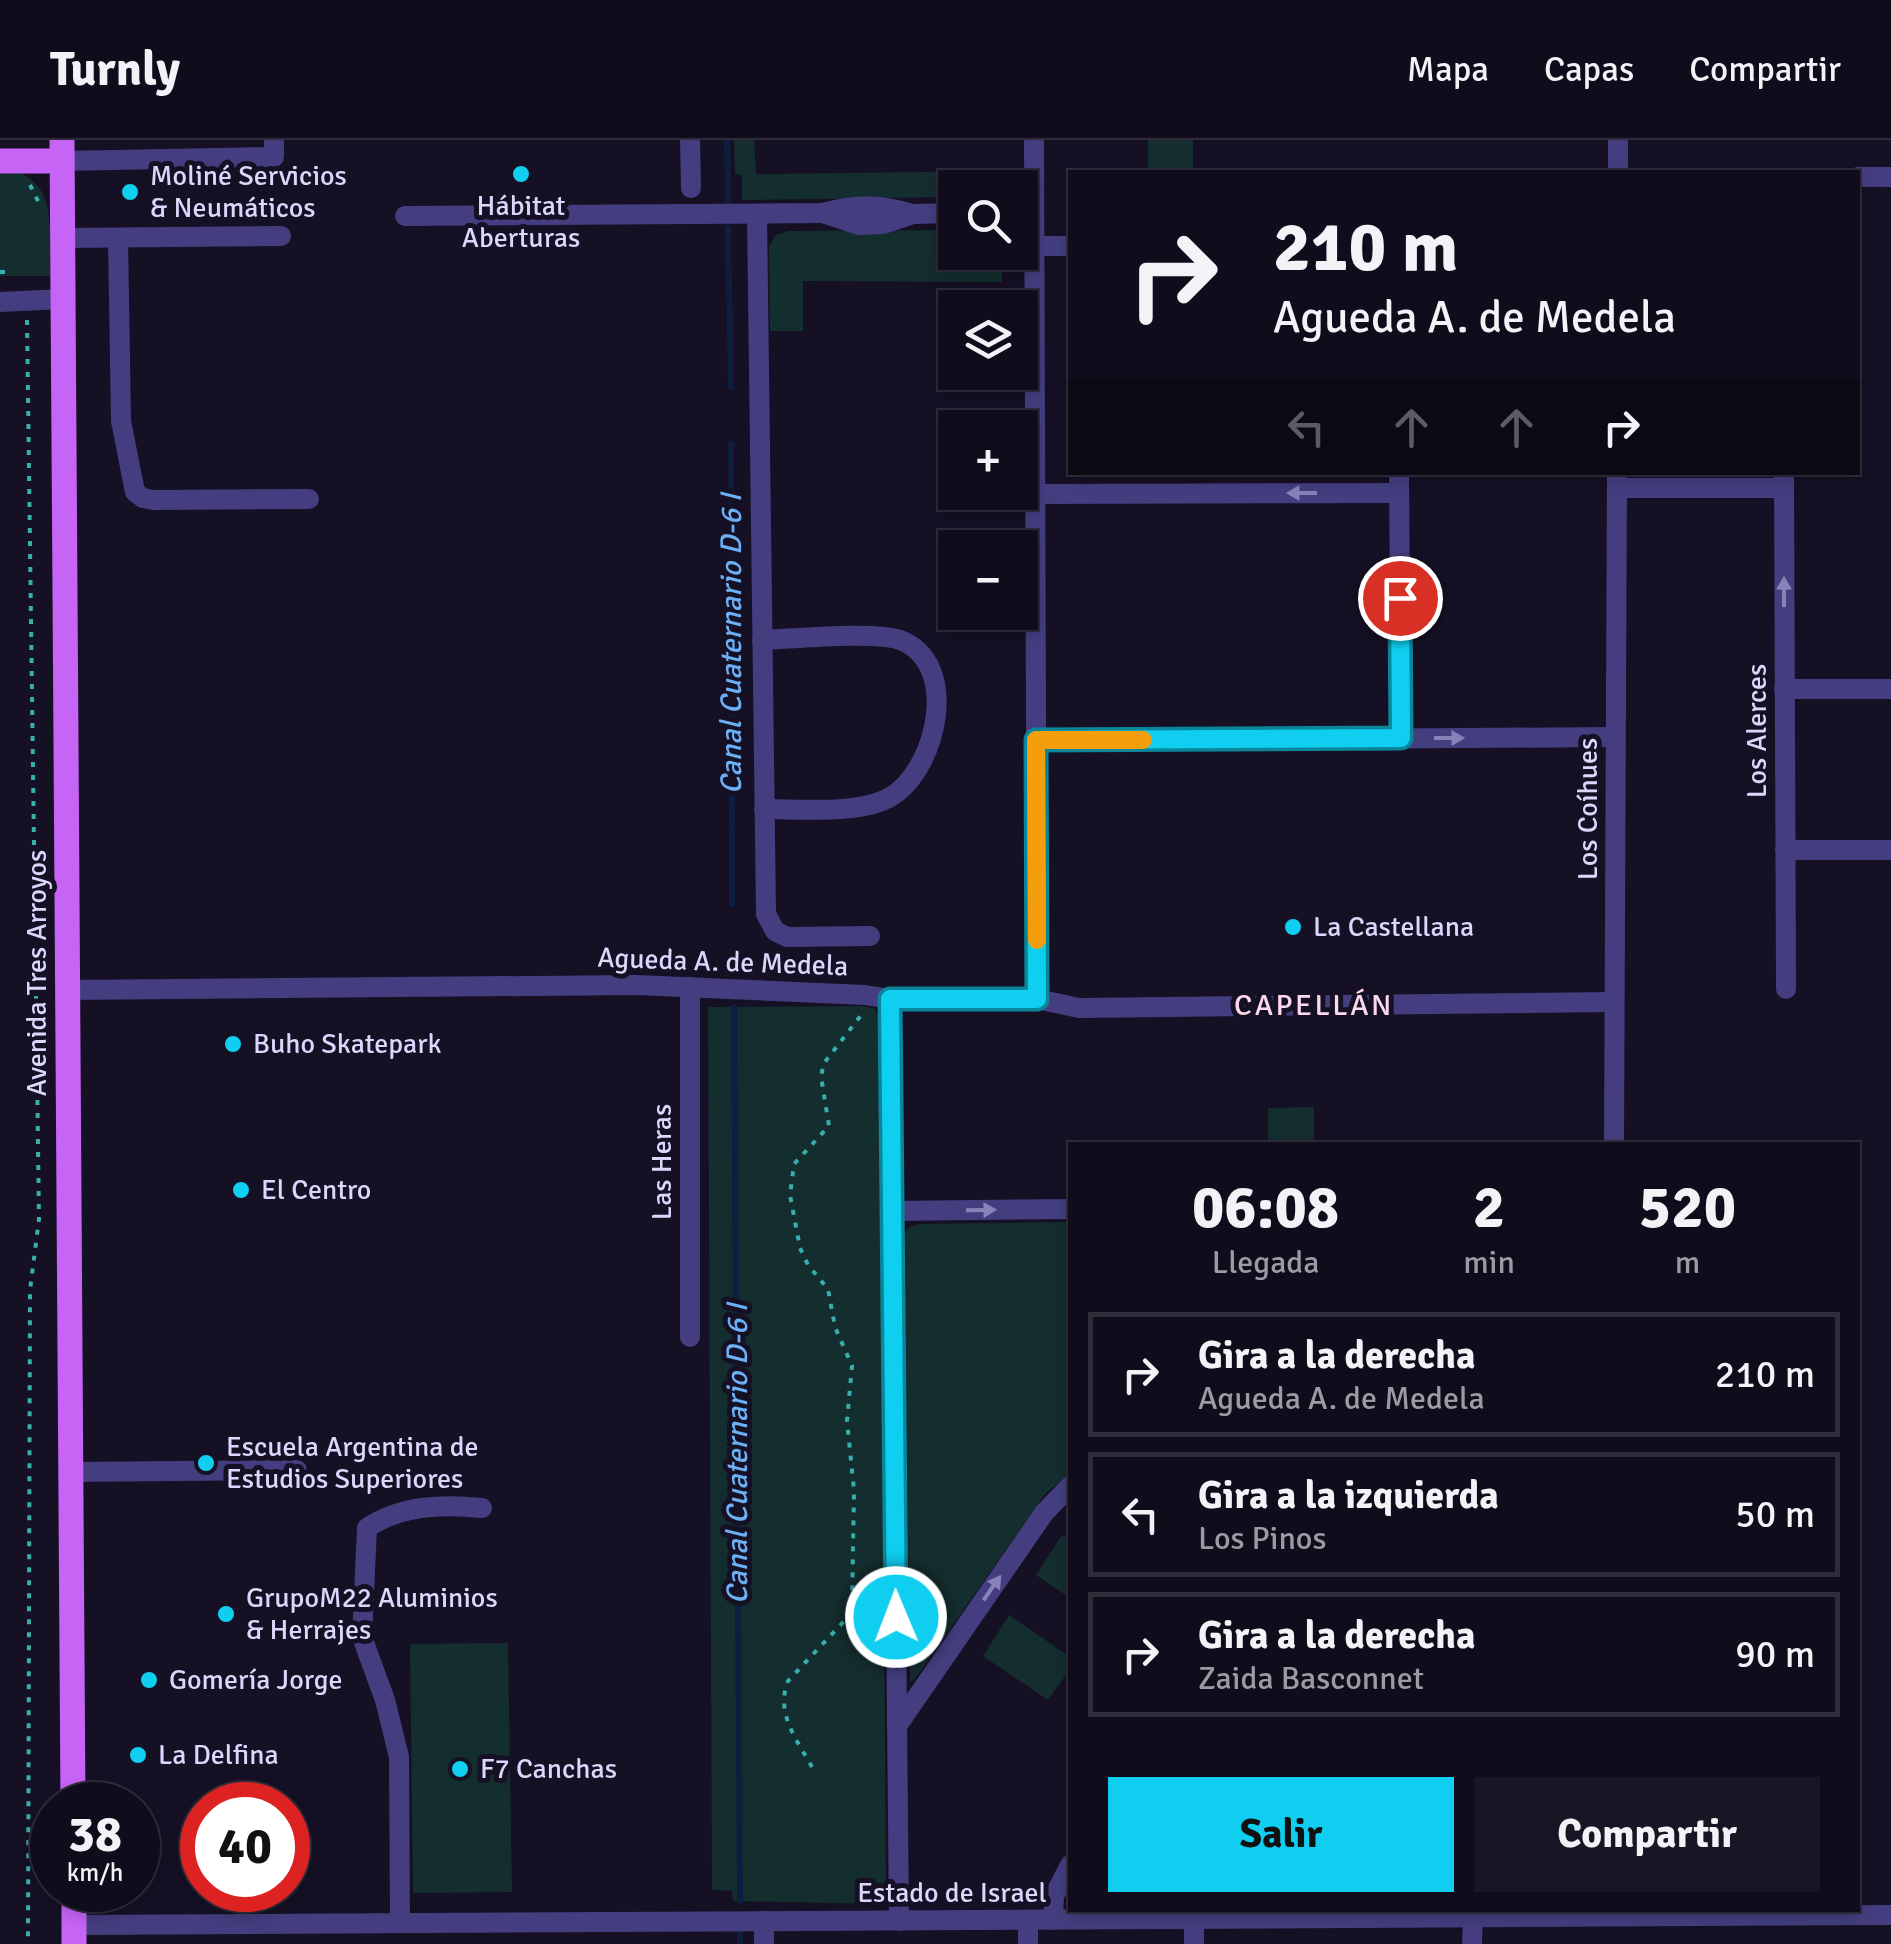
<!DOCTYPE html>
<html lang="es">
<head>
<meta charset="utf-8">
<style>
  body { margin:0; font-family:Signika,sans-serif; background:#191524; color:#f1f3f6; height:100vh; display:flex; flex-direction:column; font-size:38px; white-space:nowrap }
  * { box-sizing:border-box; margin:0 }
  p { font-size:32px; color:#9c9ba3 }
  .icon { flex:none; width:55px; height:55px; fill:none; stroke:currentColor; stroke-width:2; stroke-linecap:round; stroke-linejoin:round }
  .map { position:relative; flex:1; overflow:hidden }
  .sheet { position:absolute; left:1068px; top:1002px; width:792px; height:770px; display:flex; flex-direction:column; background:#100c1b; border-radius:0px; box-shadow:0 5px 15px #0003,0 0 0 2px #302c3a }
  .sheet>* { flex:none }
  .banner { position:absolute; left:1068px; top:30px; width:792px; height:305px; border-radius:0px; box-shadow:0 5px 15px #0003,0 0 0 2px #302c3a; background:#100c1b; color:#f1f3f6; overflow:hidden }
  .fabs { position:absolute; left:938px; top:30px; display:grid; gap:20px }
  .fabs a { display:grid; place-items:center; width:100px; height:100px; border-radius:0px; background:#100c1b; box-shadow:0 5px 15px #0003,0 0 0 2px #302c3a; font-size:50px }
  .speed { position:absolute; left:30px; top:1642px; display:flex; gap:20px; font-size:50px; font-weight:700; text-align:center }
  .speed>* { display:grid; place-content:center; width:130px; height:130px; border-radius:50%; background:#100c1b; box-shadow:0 5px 15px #0003,0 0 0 2px #302c3a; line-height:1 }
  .speed small { font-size:25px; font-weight:400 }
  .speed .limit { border:15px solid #d22; background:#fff; color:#111 }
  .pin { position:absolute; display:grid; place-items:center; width:85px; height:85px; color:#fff; margin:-42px; border:5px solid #fff; border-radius:50%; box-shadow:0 2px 10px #0007 }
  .me { position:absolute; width:110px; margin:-55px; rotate:359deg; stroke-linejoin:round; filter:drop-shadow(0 0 8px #0008) }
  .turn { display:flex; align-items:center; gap:35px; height:210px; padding:0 40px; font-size:45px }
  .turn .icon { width:130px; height:130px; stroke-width:2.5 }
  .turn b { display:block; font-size:70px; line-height:85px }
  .lanes { display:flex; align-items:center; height:95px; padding:0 40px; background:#0003; justify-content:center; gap:50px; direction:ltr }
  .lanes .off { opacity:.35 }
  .eta { display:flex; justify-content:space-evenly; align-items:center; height:170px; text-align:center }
  .eta b { font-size:60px; font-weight:800; line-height:70px }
  .cta { display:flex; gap:20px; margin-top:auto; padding:20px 40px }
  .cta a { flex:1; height:115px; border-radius:0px; background:#0fceef; color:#111; font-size:40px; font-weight:800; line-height:115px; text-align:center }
  .cta a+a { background:#191524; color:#f1f3f6 }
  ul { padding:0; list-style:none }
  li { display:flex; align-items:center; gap:30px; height:125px; margin:0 20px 15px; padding:0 20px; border:5px solid #302c3a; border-radius:0px }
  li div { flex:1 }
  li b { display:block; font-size:38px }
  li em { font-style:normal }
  header { display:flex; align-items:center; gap:60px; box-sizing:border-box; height:140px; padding:0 50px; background:#100c1b; border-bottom:2px solid #302c3a }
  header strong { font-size:48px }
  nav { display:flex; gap:55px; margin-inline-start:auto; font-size:35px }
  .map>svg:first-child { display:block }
</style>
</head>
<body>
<header>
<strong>Turnly</strong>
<nav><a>Mapa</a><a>Capas</a><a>Compartir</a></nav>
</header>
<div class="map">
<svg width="1891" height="1804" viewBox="0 0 1891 1804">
  <rect width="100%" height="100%" fill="#151024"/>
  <!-- green -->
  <g fill="#142d2e">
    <polygon points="734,0 754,0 756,34 1001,31 1002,47 955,48 955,57 742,60 742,35 735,34"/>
    <rect x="1148" y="0" width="45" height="32"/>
    <path d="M0,27C61,37 49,87 50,136H0Z"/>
    <polygon points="955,90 955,112 1002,113 1002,142 803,141 803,191 770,191 769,106 776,95 788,91"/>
    <polygon points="864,866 875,869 880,882 886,1752 882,1761 873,1764 733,1761 732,1751 712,1750 708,867"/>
    <polygon points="1314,967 1314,1005 1268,1005 1268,968"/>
    <polygon points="1070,1082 1070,1333 1045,1354 915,1539 910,1542 904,1094 908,1088 919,1084"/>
    <polygon points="1062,1395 1070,1400 1070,1458 1036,1435"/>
    <polygon points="1009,1475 1070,1517 1070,1529 1048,1560 983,1516"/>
    <polygon points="508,1503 512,1752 413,1753 410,1504"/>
  </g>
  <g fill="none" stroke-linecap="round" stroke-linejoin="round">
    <!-- stream -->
    <g stroke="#0d1e40" stroke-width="6">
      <polyline points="727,0 728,60"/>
      <polyline points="728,88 731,247"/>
      <polyline points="731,304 732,764"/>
      <polyline points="734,867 740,1761"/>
      <polyline points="740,1786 740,1804"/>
    </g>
    <!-- path -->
    <g stroke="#37afad" stroke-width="4" stroke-dasharray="5 8" stroke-linecap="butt">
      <polyline points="30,45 39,63"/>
      <polyline points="0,132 11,132"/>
      <polyline points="27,180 39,1079 30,1150 28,1804"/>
      <path d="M812,1627C797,1600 775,1573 788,1541L847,1478L852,1467L854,1350L847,1281L852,1226L835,1187L828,1149L808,1125L800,1108L790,1055L794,1024L829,986L821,936L824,923L862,874"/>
    </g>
    <!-- minor -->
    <g stroke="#443e80" stroke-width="20">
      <polyline points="690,0 691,48"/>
      <polyline points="1034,0 1037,859"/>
      <polyline points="62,21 274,17 274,0"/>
      <polyline points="1618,32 1618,0"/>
      <polyline points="1858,37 1891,37"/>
      <polyline points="823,73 859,85 883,84 913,74 955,73"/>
      <polyline points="757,74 766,774 775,791 787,797 870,796"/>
      <path d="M405,76L823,73C856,64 880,64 913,74"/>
      <polyline points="62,98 281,96"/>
      <polyline points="118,98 121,281 135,352 143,358 153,360 309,359"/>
      <polyline points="1034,106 1070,106"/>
      <polyline points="0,162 63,159"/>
      <polyline points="1399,332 1401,598"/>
      <polyline points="1784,332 1786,849"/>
      <polyline points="1617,348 1784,348"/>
      <polyline points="1035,354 1399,353"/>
      <path d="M762,500C793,499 875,491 900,500C961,523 937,628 892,656C862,675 799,669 764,669"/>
      <polyline points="1784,549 1891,549"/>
      <polyline points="1037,601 1616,597"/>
      <polyline points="1785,710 1891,710"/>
      <polyline points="690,847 690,1197"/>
      <polyline points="68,850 636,845 865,855 890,859 1037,859 1079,868 1614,862"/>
      <polyline points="890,859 899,1781"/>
      <polyline points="1614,1005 1617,332"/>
      <polyline points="892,1071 1070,1069"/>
      <polyline points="71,1332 297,1330"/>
      <polyline points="897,1586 1044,1373 1070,1346"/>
      <polyline points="1194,1779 1194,1804"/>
      <polyline points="1028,1780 1028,1804"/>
      <polyline points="1053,1780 1054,1756 1070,1725"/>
      <polyline points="764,1781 764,1804"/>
      <path d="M400,1783L399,1617L385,1560L362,1497L367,1388C401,1365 442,1364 482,1368"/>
      <polyline points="74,1785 1891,1775"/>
      <polyline points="1472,1804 1473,1777"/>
    </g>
    <!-- major -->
    <g stroke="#c664f5" stroke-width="25">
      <polyline points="62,0 73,1665"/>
      <polyline points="0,21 62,21"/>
      <polyline points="74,1750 74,1804"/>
    </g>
  </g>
  <!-- one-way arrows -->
  <defs><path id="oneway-solid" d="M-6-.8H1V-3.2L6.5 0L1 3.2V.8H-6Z" transform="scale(2.5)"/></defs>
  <g fill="#8882b8">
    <use href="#oneway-solid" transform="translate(1302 353) rotate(180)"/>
    <use href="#oneway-solid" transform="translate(1784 452) rotate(-90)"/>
    <use href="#oneway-solid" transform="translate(1449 598)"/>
    <use href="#oneway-solid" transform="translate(981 1070) rotate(-1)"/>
    <use href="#oneway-solid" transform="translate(992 1448) rotate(-55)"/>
  </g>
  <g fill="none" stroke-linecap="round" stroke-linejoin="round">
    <!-- route casing -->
    <g stroke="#0a869b" stroke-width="25">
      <polyline id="route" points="896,1477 890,859 1037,859 1036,600 1401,598 1400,458"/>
    </g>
    <!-- route -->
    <use href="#route" stroke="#0fceef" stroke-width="18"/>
    <!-- slow -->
    <polyline stroke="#f59e0b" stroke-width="18" points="1037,800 1036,600 1143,600"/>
  </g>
  <!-- markers -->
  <g fill="#0fceef" stroke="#151024" stroke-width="4">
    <circle cx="521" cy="34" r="10"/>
    <circle cx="130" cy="52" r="10"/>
    <circle cx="1293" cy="787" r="10"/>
    <circle cx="233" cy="904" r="10"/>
    <circle cx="241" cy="1050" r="10"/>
    <circle cx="206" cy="1323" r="10"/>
    <circle cx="226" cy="1474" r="10"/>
    <circle cx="149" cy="1540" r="10"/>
    <circle cx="138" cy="1615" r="10"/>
    <circle cx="460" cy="1629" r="10"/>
  </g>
  <g text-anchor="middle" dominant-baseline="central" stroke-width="10" stroke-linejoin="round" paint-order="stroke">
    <!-- poi labels -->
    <g font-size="28" fill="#dcd6fc" stroke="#151024" text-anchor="start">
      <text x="150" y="36">Moliné Servicios<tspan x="150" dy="32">&amp; Neumáticos</tspan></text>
      <text x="521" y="66" text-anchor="middle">Hábitat<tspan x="521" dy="32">Aberturas</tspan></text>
      <text x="1313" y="787">La Castellana</text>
      <text x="253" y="904">Buho Skatepark</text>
      <text x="261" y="1050">El Centro</text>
      <text x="226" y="1307">Escuela Argentina de<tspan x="226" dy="32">Estudios Superiores</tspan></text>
      <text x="246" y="1458">GrupoM22 Aluminios<tspan x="246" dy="32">&amp; Herrajes</tspan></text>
      <text x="169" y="1540">Gomería Jorge</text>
      <text x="158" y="1615">La Delfina</text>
      <text x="480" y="1629">F7 Canchas</text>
    </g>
    <!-- street labels -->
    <g font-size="28" fill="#dcd6fc" stroke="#151024">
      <text transform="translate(1757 591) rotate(-90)">Los Alerces</text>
      <text transform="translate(1588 669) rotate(-90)">Los Coíhues</text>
      <text transform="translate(723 822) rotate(2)">Agueda A. de Medela</text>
      <text transform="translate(37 833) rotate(-90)">Avenida Tres Arroyos</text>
      <text transform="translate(662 1022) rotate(-90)">Las Heras</text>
      <text x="952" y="1753">Estado de Israel</text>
    </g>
    <!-- water labels -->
    <g font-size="30" font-style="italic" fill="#6baff5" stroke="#151024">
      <text transform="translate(731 504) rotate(-90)">Canal Cuaternario D-6 I</text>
      <text transform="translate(737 1314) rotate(-90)">Canal Cuaternario D-6 I</text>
    </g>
    <!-- neighbourhood labels -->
    <g font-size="30" letter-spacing="2.5" fill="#fcd8ed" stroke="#151024">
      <text x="1314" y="865">CAPELLÁN</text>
    </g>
  </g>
</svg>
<div class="fabs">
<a><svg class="icon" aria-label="search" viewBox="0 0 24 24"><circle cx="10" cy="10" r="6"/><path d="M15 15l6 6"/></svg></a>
<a><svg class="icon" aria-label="layers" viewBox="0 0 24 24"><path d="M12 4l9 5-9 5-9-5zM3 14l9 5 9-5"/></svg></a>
<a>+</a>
<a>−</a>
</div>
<div class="speed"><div>38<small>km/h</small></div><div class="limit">40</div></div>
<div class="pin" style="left:1400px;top:458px;background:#d93025"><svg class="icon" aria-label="arrive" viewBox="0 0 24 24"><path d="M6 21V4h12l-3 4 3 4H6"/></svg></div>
<svg class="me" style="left:896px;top:1477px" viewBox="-20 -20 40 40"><circle r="17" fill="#0fceef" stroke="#fff" stroke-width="3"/><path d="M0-11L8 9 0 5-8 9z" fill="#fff"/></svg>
<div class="banner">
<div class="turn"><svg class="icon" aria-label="right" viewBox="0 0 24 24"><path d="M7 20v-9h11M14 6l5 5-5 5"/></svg><div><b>210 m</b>Agueda A. de Medela</div></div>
<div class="lanes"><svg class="icon off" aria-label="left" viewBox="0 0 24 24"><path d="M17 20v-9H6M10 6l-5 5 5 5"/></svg><svg class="icon off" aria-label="ahead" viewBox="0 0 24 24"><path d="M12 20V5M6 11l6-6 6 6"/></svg><svg class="icon off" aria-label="ahead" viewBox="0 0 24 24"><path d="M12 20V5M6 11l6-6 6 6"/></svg><svg class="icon" aria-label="right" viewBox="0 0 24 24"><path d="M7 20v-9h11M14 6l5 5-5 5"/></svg></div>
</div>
<section class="sheet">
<div class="eta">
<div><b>06:08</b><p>Llegada</p></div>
<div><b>2</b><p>min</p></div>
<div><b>520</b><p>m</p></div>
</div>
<ul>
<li><svg class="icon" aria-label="right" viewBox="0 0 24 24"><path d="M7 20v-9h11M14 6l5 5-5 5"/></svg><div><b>Gira a la derecha</b><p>Agueda A. de Medela</p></div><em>210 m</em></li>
<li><svg class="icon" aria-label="left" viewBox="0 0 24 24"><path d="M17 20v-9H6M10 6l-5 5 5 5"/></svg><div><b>Gira a la izquierda</b><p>Los Pinos</p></div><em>50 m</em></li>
<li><svg class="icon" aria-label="right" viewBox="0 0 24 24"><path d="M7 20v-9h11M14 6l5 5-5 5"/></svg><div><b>Gira a la derecha</b><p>Zaida Basconnet</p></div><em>90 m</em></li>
</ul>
<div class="cta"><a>Salir</a><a>Compartir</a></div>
</section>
</div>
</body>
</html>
